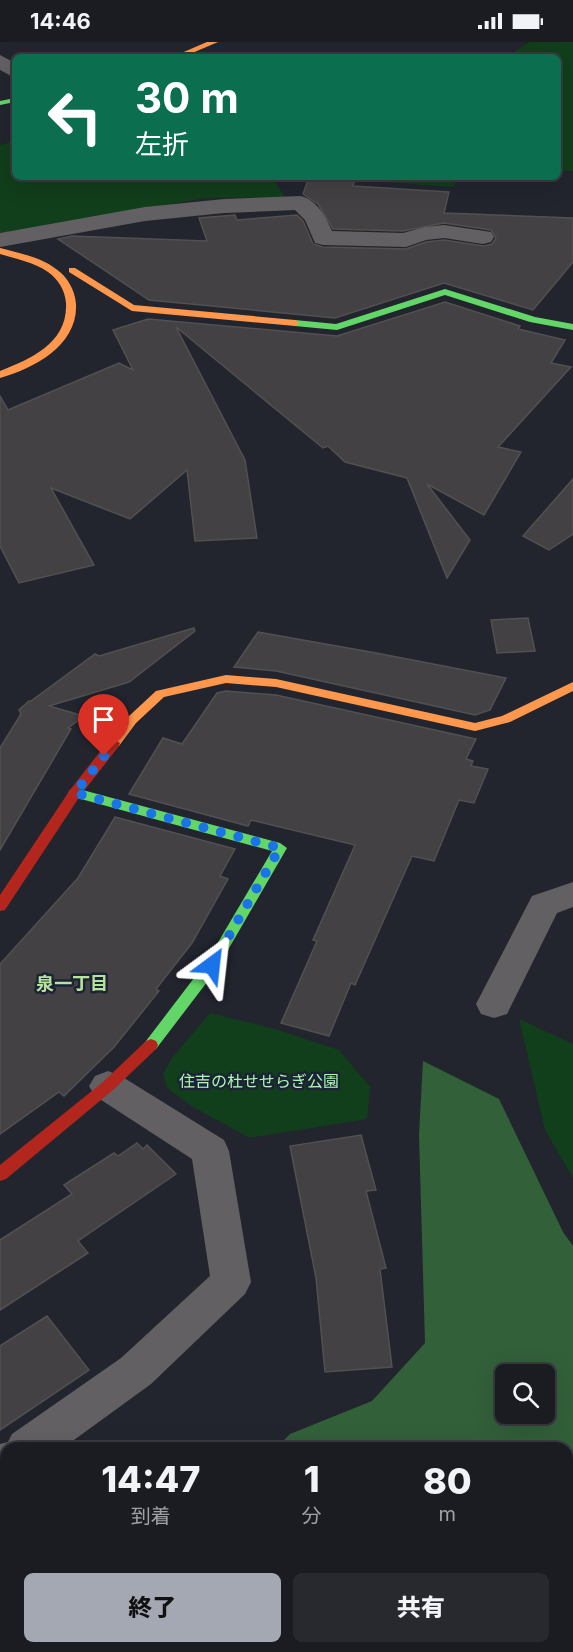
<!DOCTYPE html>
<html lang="ja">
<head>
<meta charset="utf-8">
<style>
  body { margin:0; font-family:Inter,"Noto Sans JP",sans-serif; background:#27292f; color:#f1f3f6; height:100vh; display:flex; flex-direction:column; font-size:22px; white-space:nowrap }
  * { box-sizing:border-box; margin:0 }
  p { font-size:20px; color:#9fa1a5 }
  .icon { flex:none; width:33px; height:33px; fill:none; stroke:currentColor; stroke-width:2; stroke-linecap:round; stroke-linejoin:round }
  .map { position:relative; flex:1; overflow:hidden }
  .side { position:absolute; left:0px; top:1400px; width:573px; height:212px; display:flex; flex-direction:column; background:#1a1c22; border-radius:18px 18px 0 0; box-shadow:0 6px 24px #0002,0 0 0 2px #383a40 }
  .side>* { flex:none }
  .banner { position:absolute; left:12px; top:12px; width:549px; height:126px; border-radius:9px; box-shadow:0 6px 24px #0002,0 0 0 2px #383a40; background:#0b6e4f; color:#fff; overflow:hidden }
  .buttons { position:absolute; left:495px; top:1322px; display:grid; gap:12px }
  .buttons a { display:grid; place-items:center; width:60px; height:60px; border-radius:9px; background:#1a1c22; box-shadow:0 6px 24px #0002,0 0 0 2px #383a40; font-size:30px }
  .pin { position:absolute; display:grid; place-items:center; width:51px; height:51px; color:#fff; margin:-62px -26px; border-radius:50% 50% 50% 0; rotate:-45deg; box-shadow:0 0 6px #0007 }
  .pin .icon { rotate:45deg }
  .me { position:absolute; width:66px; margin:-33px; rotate:30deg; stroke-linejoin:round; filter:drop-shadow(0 0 4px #0008) }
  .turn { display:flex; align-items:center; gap:21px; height:126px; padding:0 24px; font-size:27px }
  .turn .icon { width:78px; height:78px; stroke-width:2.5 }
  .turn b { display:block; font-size:42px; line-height:51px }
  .eta { display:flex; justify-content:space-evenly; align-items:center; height:102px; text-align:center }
  .eta b { font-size:36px; font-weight:800; line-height:42px }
  .action { display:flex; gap:12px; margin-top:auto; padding:12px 24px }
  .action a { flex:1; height:69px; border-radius:9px; background:#a3a8b3; color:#111; font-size:24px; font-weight:800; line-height:69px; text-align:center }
  .action a+a { background:#27292f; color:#f1f3f6 }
  .status { display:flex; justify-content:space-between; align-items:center; height:42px; padding:0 30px; background:#1a1c22; direction:ltr }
  .status svg { height:16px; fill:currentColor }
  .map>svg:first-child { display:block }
</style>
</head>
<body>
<div class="status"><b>14:46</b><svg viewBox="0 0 49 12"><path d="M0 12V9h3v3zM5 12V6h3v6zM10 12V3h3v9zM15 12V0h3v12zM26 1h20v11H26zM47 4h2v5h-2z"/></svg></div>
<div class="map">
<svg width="573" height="1610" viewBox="0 0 573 1610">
  <rect width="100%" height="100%" fill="#22252e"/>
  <!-- green -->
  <g fill="#113e1b">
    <polygon points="530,0 573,0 573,129 558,129 558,15 505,15"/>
    <polygon points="15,99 15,135 272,135 285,155 207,156 0,191 0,103"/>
    <polygon points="369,135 457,135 454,145 368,139"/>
    <polygon points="210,971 275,987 339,1008 370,1045 367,1077 250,1096 193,1065 167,1046 163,1032 172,1016"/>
    <polygon points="519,977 573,1002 573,1136 545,1088"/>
  </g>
  <!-- forest -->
  <path fill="#326039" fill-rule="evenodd" d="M423,1019L499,1057L563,1190L573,1204V1610H43V1605H567V1406L277,1405L290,1392L372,1359L425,1301L419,1093ZM506,1332H544V1371H506Z"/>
  <!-- building -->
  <g fill="#434143" stroke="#525051" stroke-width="1.5">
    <polygon points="309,135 355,137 353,144 449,150 444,171 573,176 573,220 533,268 444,241 335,276 149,258 58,197 72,194 207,199 199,176 235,173 237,178 297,173 303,179 313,202 323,205 406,207 426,200 444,198 484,204 492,202 496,196 491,188 444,181 403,189 333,187 318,162 303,152"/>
    <polygon points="445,260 520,284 518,287 565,298 551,321 571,325 498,405 521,410 484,473 427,442 470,498 447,536 407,436 345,420 328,404 323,406 176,285 245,418 257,496 195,499 187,428 130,477 51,446 94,523 19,541 0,504 0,354 8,368 119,321 133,328 113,288 148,277 337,294"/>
    <polygon points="573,437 573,492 549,508 523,494"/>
    <polygon points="528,576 535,609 497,611 491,578"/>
    <polygon points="194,586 195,589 129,640 49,664 84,674 68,686 71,687 0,808 0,706 21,672 19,668 29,659 31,659 95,612 99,614"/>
    <polygon points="258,590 376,611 506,636 490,668 475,673 276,629 234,625"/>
    <polygon points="226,649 276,653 476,697 466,717 473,719 471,724 488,727 474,761 459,758 434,819 412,814 355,943 351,941 329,994 281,981 317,899 313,898 355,803 251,778 248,784 129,752 163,696 182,702 217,651"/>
    <polygon points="115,775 235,807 220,834 228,837 192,901 156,947 159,949 114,1005 64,1054 59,1050 0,1092 0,922 78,836"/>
    <polygon points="361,1093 376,1148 366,1149 386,1226 380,1227 392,1325 325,1330 316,1236 290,1104"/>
    <polygon points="137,1101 143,1107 147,1103 176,1132 78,1199 88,1211 0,1268 0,1198 72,1152 64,1143 114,1111 118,1114"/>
    <polygon points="47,1274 89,1328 0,1388 0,1304"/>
  </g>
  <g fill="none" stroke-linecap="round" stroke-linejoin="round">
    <!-- street -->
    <g fill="#636063" fill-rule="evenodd">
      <polygon points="0,13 15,21 15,36 0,28"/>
      <path d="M301,154C317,158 326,175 332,189L403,191L425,185L444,183L491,190L494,195L491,200L483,202L444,196L426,198L406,205L323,203L315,201L305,178L295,168L224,171L145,179L0,205V191L145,165L224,157Z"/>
      <polygon points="573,840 573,865 557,871 507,972 494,976 481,972 476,962 532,854"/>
      <polygon points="108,1029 121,1034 224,1098 229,1109 251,1240 245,1252 151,1342 63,1406 6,1406 6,1442 0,1444 0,1402 8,1400 12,1392 121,1316 210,1234 192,1117 95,1054 89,1044 95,1034"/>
    </g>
    <!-- fast -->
    <g fill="#63d668" fill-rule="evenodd">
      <polygon points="15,56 15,60 0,63 0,59"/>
      <polygon points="445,247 535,275 573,282 573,288 530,280 445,253 337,288 295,284 290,281 295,278 336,282"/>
      <polygon points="75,746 280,801 287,806 217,927 156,1007 151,1009 146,1007 144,1003 146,999 207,919 272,809 70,754 68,751 70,748"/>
    </g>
    <!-- slow -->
    <g fill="#ff974d" fill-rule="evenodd">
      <polygon points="207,0 218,0 183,15 172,15"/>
      <path d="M0,206C18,211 41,215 56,227C67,234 75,248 76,262C78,303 35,326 0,336V329C31,317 68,301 66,261C65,248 58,237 48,230C34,220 16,217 0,212Z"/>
      <polygon points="69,226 75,226 134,263 295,278 300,281 295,284 132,269 69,230"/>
      <polygon points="226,633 276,637 475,681 502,674 573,640 573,649 510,680 475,689 276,645 226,641 164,655 136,681 119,704 109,704 108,701 128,675 156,649"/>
    </g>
    <!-- jam -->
    <g fill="#b3261e" fill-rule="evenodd">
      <polygon points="114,697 120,701 119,704 80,754 5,868 0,869 0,853 70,748 109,698"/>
      <polygon points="151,997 156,999 158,1003 156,1007 113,1048 6,1137 0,1139 0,1123 103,1040 146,999"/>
    </g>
  </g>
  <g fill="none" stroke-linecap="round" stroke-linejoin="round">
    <!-- route -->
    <polyline stroke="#1a73e8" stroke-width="10" stroke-dasharray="0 18" points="104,714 75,751 280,806 212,923"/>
  </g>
  <g text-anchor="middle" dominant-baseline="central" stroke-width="5" stroke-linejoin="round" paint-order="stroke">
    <!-- park labels -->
    <g font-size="16" fill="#a9f7b0" stroke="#1c2334">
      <text x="259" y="1039">住吉の杜せせらぎ公園</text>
    </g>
    <!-- neighbourhood labels -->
    <g font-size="18" font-weight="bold" fill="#b7e2a0" stroke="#1c2334">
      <text x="72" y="941">泉一丁目</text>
    </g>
  </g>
</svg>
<div class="buttons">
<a><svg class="icon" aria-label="search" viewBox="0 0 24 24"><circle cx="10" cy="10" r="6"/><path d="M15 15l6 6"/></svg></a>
</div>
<div class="pin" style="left:104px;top:714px;background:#d93025"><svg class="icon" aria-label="arrive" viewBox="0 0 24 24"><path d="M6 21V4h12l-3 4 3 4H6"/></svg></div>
<svg class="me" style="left:212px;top:923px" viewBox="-20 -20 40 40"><path d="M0-17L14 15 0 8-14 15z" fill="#1a73e8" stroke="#fff" stroke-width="4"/></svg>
<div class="banner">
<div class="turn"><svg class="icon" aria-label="left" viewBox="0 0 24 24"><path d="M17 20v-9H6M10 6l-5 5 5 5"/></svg><div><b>30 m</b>左折</div></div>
</div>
<section class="side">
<div class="eta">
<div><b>14:47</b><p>到着</p></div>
<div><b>1</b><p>分</p></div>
<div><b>80</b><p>m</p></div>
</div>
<div class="action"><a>終了</a><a>共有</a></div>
</section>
</div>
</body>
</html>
